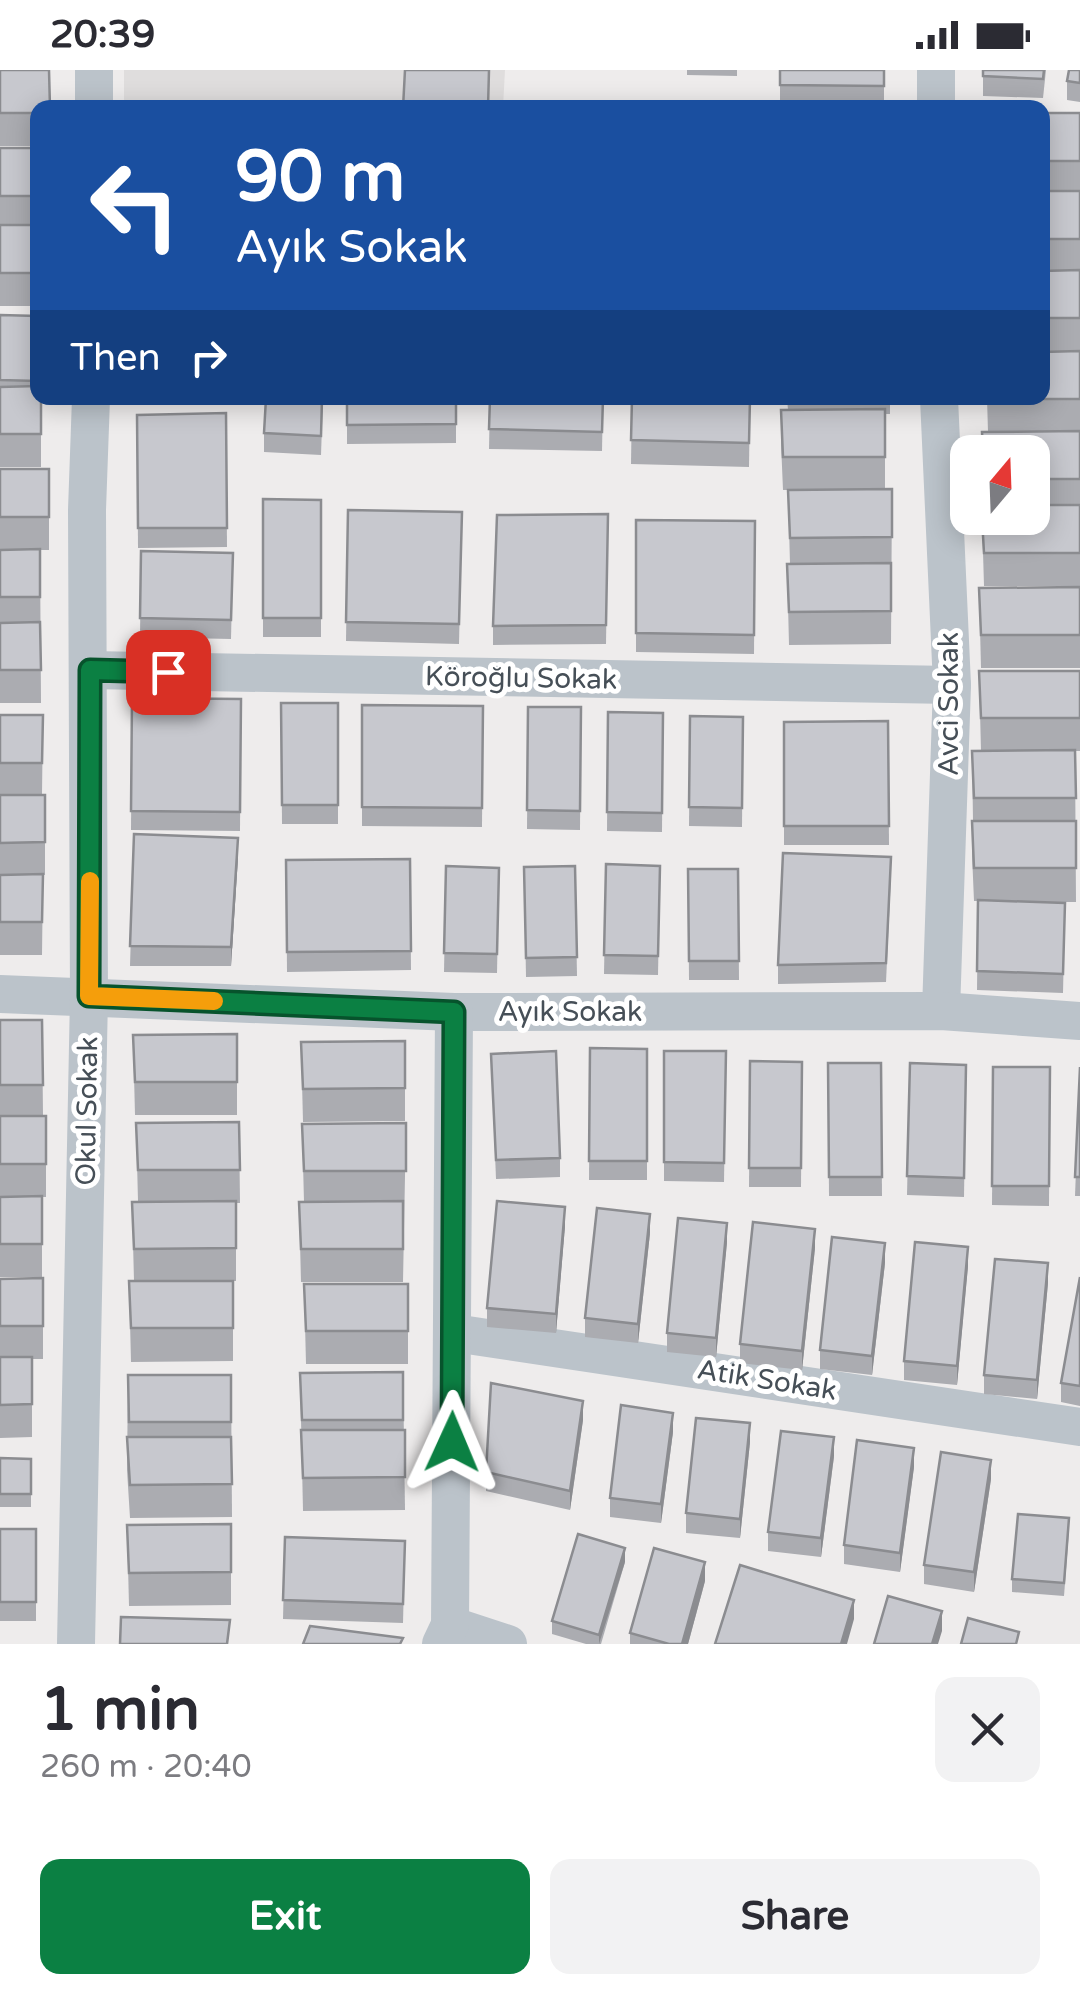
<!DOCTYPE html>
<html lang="en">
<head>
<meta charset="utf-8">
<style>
  body { margin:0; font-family:"Varela Round",sans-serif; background:#f2f2f3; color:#2b2b33; height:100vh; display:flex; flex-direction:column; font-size:38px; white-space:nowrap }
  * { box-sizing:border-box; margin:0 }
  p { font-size:32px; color:#7c7c81 }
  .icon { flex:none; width:55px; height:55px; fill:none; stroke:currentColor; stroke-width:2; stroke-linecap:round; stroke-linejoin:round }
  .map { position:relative; height:1574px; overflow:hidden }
  .side { display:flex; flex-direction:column; background:#fff; flex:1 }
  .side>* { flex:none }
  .top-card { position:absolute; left:30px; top:30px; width:1020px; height:305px; border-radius:20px; box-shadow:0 5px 25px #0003; background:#1a4fa0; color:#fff; overflow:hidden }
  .needle { width:65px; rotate:19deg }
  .tools { position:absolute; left:950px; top:365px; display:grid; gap:20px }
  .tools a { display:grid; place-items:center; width:100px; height:100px; border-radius:20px; background:#fff; box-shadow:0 5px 25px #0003; font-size:50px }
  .pin { position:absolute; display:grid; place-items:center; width:85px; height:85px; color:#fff; margin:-42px; border-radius:20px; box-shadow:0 5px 15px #0006 }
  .me { position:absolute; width:110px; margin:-55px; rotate:1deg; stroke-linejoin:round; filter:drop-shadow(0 0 8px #0008) }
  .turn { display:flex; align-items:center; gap:35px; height:210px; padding:0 40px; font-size:45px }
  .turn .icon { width:130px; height:130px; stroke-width:2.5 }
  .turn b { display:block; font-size:70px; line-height:85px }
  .then { display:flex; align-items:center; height:95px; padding:0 40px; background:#0003; gap:20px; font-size:38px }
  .round { display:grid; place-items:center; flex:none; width:105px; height:105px; border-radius:20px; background:#f2f2f3 }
  .headline { display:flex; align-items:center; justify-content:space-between; height:170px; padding:0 40px }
  h1 { font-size:60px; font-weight:700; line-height:75px }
  .action { display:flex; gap:20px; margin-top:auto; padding:20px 40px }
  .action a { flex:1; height:115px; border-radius:20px; background:#0b8043; color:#fff; font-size:40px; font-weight:700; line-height:115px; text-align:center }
  .action a+a { background:#f2f2f3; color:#2b2b33 }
  .status { display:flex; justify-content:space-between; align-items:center; height:70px; padding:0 50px; background:#fff; direction:ltr }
  .status svg { height:28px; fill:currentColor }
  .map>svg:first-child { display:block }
</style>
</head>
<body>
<div class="status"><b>20:39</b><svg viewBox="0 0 49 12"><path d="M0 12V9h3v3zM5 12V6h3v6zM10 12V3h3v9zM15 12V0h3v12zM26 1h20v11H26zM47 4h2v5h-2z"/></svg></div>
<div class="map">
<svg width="1080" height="1574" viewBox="0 0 1080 1574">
  <rect width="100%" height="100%" fill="#eeecec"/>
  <!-- education -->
  <polygon fill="#dfdddd" points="124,0 505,0 503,37 124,38"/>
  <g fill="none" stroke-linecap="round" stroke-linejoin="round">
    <!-- minor -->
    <g stroke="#bbc3ca" stroke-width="38">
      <polyline points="94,0 94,38"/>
      <polyline points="936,38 936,0"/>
      <polyline points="939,328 952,615 941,941"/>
      <polyline points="90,600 952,615"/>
      <polyline points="0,924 454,942 941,941 1080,951"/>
      <polyline points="454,1263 1080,1357"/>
      <polyline points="450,1555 508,1574"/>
      <polyline points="76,1574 89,926 87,440 91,328"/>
      <polyline points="441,1574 450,1555 454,942"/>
    </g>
  </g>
  <!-- wall -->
  <g fill="#abacb1">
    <polygon points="0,0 38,38 38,76 0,76"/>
    <polygon points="687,0 737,0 737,6 687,5"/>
    <polygon points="780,0 884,0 884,35 780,34"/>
    <polygon points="983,0 1046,0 1043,28 983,26"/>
    <polygon points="1080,0 1080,32 1067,30 1067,11"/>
    <rect x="1042" y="43" width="38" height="238"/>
    <rect x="0" y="78" width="38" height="158"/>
    <polygon points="0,245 38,246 38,328 45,328 45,330 41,330 41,397 0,397"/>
    <polygon points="1080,281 1080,516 984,516 982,448 1032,448 1032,382 988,362 987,328 1042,328"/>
    <polygon points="143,328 229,328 229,331 143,329"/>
    <polygon points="323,328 321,385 264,382 264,363"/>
    <polygon points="347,328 456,328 456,373 347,374"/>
    <polygon points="490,328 603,328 602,381 489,379"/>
    <polygon points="632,328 750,328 749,397 631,394"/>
    <polygon points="787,328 890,328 890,344 885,344 885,419 892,419 891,574 789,575 787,494 790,494 788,420 783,420 781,373 781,340 788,340"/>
    <polygon points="226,343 227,477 138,478 137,345"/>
    <polygon points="0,399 49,399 49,480 40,480 41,633 0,633"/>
    <polygon points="263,429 321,430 321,567 263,567"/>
    <polygon points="348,440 462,442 459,574 346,571"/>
    <polygon points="608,444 606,574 493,575 493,556"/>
    <polygon points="636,450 755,451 754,584 636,582"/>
    <polygon points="141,481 233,483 231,569 140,567"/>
    <polygon points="1080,517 1080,598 981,598 979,518"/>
    <polygon points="979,601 1080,601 1080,681 1075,681 1076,832 1027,832 1065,833 1063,923 977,920 978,831 974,831 972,784 972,751 973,751 972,681 981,681"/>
    <polygon points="132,628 241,629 240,761 131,760"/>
    <polygon points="281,633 338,633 338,754 282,754"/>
    <polygon points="362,635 483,636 482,757 362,756"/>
    <polygon points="528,637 581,637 580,760 527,759"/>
    <polygon points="608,642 663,643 662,762 607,761"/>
    <polygon points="0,645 43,645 42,725 45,758 45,805 43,805 42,885 0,885"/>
    <polygon points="690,646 743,647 742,757 689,756"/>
    <polygon points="888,651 889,775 784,775 784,652"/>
    <polygon points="134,764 238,787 231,896 130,896"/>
    <polygon points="410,789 411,900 287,902 286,790"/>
    <polygon points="606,794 660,796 658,905 604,904"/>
    <polygon points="446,796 499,798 497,903 444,902"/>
    <polygon points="575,796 577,906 526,907 524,797"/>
    <polygon points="688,799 738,799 739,910 689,910"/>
    <polygon points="891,806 886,912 778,914 778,895"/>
    <polygon points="0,950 42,950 43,1046 46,1094 46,1127 42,1127 42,1207 0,1207"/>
    <polygon points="237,964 237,1045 135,1045 133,965"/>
    <polygon points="405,971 405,1051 303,1052 301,972"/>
    <polygon points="590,978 647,979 647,1110 589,1110"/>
    <polygon points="664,981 726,981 724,1112 664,1111"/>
    <polygon points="491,984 560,1088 560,1107 496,1109"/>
    <polygon points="750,991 802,992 801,1117 749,1117"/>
    <polygon points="828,993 881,993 882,1126 829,1126"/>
    <polygon points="910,993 966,995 964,1127 907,1125"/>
    <polygon points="993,997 1050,997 1049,1136 992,1135"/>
    <polygon points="1080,997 1080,1126 1075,1126"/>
    <polygon points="239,1052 240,1133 236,1133 236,1211 233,1211 233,1291 131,1292 129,1211 134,1211 132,1132 138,1131 136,1053"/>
    <polygon points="406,1053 403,1212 301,1212 299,1132 304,1132 302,1054"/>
    <polygon points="565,1156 556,1263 487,1257 487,1238"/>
    <polygon points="650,1163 638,1273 585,1267 585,1248"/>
    <polygon points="727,1172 716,1287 667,1282 667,1263"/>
    <polygon points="815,1178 802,1300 740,1293 740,1274"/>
    <polygon points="885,1193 872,1305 820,1299 820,1280"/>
    <polygon points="968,1196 957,1315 904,1310 904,1291"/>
    <polygon points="1080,1207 1080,1336 1061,1332 1061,1313"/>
    <polygon points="43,1208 43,1289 32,1289 32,1367 0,1368 0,1209"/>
    <polygon points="1048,1213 1037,1329 984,1324 984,1305"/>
    <polygon points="304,1214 408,1214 408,1294 306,1294"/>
    <polygon points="403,1302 405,1440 303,1441 300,1303"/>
    <polygon points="128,1305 231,1305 232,1447 130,1448 127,1400"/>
    <polygon points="583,1350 570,1440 486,1421 486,1402"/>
    <polygon points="673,1362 661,1453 610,1447 610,1428"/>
    <polygon points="750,1372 740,1468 686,1463 686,1443"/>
    <polygon points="834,1386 821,1487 768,1481 768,1462"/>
    <polygon points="0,1388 31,1389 31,1437 0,1437"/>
    <polygon points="914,1397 900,1502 844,1494 844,1475"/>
    <polygon points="991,1409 974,1522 924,1514 924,1495"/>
    <polygon points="231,1454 231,1535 129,1536 127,1455"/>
    <rect x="0" y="1459" width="36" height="92"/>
    <polygon points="1069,1461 1064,1526 1012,1522 1012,1509"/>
    <polygon points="285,1467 405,1471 403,1553 283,1549"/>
    <polygon points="625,1492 601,1574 586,1574 552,1564 552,1551"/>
    <polygon points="705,1511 688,1574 630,1574 630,1563"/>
  </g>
  <!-- shaded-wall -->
  <g fill="#8b8c90">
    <polygon points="238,768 238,787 231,896 231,877"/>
    <polygon points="565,1137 565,1156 556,1263 556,1244"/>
    <polygon points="650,1144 650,1163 638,1273 638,1254"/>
    <polygon points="727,1153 727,1172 716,1287 716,1268"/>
    <polygon points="815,1159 815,1178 802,1300 802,1281"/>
    <polygon points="885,1173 885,1193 872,1305 872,1286"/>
    <polygon points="968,1177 968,1196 957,1315 957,1296"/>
    <polygon points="1048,1193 1048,1213 1037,1329 1037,1310"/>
    <polygon points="583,1331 583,1350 570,1440 570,1421"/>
    <polygon points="673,1343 673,1362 661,1453 661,1434"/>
    <polygon points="750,1353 750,1372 740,1468 740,1449"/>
    <polygon points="834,1367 834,1386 821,1487 821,1468"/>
    <polygon points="914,1378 914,1397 900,1502 900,1483"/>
    <polygon points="991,1390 991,1409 974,1522 974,1502"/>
    <polygon points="625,1478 625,1492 599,1574 599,1565"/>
    <polygon points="705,1492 705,1511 688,1574 682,1574"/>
    <polygon points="854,1530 854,1549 847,1574 841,1574"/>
    <polygon points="942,1541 942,1561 938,1574 932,1574"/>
  </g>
  <!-- building -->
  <g fill="#c7c8ce" stroke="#8b8c90" stroke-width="2.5">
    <polygon points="0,0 49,0 50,38 38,38 38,43 0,43"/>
    <polygon points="405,0 489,0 488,38 403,38"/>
    <polygon points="780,0 884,0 884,16 780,15"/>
    <polygon points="983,0 1044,0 1043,9 983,6"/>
    <polygon points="1069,0 1080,0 1080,13 1067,11"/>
    <rect x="1042" y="43" width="38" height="48"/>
    <rect x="0" y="78" width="38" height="48"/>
    <rect x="1042" y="121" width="38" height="48"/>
    <rect x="0" y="155" width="38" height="48"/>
    <polygon points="1080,200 1080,248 1042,248 1042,201"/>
    <polygon points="0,245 38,246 38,311 0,310"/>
    <polygon points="1080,281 1080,329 988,329 988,328 1042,328 1042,282"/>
    <polygon points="38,316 38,328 41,328 41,364 0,364 0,317"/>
    <polygon points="266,328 322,328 321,366 264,363"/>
    <polygon points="347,328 456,328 456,354 347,355"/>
    <polygon points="490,328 603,328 602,362 489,359"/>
    <polygon points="632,328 750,328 749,373 631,370"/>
    <polygon points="885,339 885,387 783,387 781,340"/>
    <polygon points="226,343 227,458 138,458 137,345"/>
    <polygon points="1080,361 1080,409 1032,409 1032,382 983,382 982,362"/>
    <rect x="0" y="399" width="49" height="48"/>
    <polygon points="892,419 892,467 790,468 788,420"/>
    <polygon points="263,429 321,430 321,548 263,548"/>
    <polygon points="1032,435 1080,435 1080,483 984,483 982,448 1032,448"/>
    <polygon points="348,440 462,442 459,554 346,552"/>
    <polygon points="608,444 606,555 493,556 497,445"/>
    <polygon points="636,450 755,451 754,565 636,563"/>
    <polygon points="40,479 40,527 0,527 0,480"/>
    <polygon points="141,481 233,483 231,550 140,548"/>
    <polygon points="891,493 891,541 789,542 787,494"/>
    <polygon points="1080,517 1080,565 981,565 979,518"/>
    <polygon points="40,552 41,600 0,600 0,553"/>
    <polygon points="979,601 1080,601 1080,648 981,648"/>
    <polygon points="132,628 241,629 240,742 131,741"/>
    <polygon points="281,633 338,633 338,735 282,735"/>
    <polygon points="362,635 483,636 482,738 362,737"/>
    <polygon points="528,637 581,637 580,741 527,740"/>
    <polygon points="608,642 663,643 662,743 607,742"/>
    <polygon points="0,645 43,645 42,693 0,693"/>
    <polygon points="690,646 743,647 742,738 689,737"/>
    <polygon points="888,651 889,756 784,756 784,652"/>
    <polygon points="1075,680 1076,728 974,728 972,681"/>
    <polygon points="0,725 45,725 45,772 0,773"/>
    <polygon points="972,751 1076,751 1076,798 974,798"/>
    <polygon points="134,764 238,768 231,877 130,876"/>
    <polygon points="783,783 891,787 886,893 778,895"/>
    <polygon points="410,789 411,881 287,882 286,790"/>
    <polygon points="606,794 660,796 658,886 604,885"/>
    <polygon points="446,796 499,798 497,884 444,883"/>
    <polygon points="575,796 577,887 526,888 524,797"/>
    <polygon points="688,799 738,799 739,891 689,891"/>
    <polygon points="43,804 42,852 0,852 0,805"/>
    <polygon points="978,830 1065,833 1063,904 977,901"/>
    <polygon points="0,950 42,950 43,1015 0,1015"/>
    <polygon points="237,964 237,1012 135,1012 133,965"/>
    <polygon points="405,971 405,1018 303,1019 301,972"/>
    <polygon points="590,978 647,979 647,1091 589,1091"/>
    <polygon points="556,981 560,1088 496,1090 491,984"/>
    <polygon points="664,981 726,981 724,1093 664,1092"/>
    <polygon points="750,991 802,992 801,1098 749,1098"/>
    <polygon points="828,993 881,993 882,1107 829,1107"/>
    <polygon points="910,993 966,995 964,1108 907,1106"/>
    <polygon points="993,997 1050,997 1049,1116 992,1116"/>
    <polygon points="1080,997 1080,1107 1075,1107"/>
    <rect x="0" y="1046" width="46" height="48"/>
    <polygon points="239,1052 240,1100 138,1100 136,1053"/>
    <polygon points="406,1053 406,1101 304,1101 302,1054"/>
    <polygon points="42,1126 42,1174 0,1174 0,1127"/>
    <polygon points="236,1131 236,1178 134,1179 132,1132"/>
    <polygon points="403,1131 403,1179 301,1179 299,1132"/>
    <polygon points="497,1131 565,1137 556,1244 487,1238"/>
    <polygon points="597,1138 650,1144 638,1254 585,1248"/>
    <polygon points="678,1148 727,1153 716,1268 667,1263"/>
    <polygon points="753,1152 815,1159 802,1281 740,1274"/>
    <polygon points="832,1167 885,1173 872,1286 820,1280"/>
    <polygon points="915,1172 968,1177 957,1296 904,1291"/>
    <polygon points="995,1189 1048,1193 1037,1310 984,1305"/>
    <polygon points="1080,1207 1080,1316 1061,1313"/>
    <polygon points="43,1208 43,1256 0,1256 0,1209"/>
    <polygon points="129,1211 233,1211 233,1258 131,1258"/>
    <polygon points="304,1214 408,1214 408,1261 306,1261"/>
    <polygon points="0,1287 32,1287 32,1334 0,1335"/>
    <polygon points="403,1302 403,1350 302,1350 300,1303"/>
    <polygon points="128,1305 231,1305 231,1352 129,1352"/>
    <polygon points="491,1313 583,1331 570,1421 486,1402"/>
    <polygon points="621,1335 673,1343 661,1434 610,1428"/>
    <polygon points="696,1348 750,1353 740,1449 686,1443"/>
    <polygon points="301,1360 405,1360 405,1407 303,1408"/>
    <polygon points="781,1361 834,1367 821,1468 768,1462"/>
    <polygon points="127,1367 231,1367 232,1414 130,1415"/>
    <polygon points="857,1370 914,1378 900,1483 844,1475"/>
    <polygon points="941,1382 991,1390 974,1502 924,1495"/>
    <polygon points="0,1388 31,1389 31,1424 0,1424"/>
    <polygon points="1018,1444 1069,1448 1064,1513 1012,1509"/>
    <polygon points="231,1454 231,1502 129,1503 127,1455"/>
    <rect x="0" y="1459" width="36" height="73"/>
    <polygon points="578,1464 625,1478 599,1565 552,1551"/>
    <polygon points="285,1467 405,1471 403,1534 283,1530"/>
    <polygon points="654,1478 705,1492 682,1574 669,1574 630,1563"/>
    <polygon points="740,1495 854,1530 841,1574 715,1574"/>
    <polygon points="888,1526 942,1541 932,1574 874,1574"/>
    <polygon points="121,1547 230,1550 227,1574 120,1574"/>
    <polygon points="968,1548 1019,1562 1016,1574 961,1574"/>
    <polygon points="310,1556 403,1568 400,1574 303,1574"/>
  </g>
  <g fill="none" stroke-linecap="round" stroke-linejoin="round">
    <!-- route casing -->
    <g stroke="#07532c" stroke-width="25">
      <polyline id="route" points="168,602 90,600 89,926 454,942 452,1372"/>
    </g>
    <!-- route -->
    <use href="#route" stroke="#0b8043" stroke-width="18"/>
    <!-- slow -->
    <polyline stroke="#f59e0b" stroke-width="18" points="90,811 89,926 214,931"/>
  </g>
  <g text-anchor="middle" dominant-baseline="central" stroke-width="10" stroke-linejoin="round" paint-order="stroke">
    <!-- street labels -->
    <g font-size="28" fill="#464f57" stroke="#fff">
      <text transform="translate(521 608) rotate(1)">Köroğlu Sokak</text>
      <text transform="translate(949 634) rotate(-90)">Avci Sokak</text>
      <text x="570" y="942">Ayık Sokak</text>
      <text transform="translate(87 1041) rotate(-89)">Okul Sokak</text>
      <text transform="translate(767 1310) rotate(9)">Atik Sokak</text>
    </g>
  </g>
</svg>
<div class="tools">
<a><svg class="needle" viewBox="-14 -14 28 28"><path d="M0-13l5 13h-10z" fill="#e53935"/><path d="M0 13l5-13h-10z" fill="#7c7c81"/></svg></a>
</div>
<div class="pin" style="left:168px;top:602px;background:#d93025"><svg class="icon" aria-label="arrive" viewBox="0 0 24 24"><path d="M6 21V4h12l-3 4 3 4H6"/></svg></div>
<svg class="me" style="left:452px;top:1372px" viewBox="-20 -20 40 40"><path d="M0-17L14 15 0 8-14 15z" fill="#0b8043" stroke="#fff" stroke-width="4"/></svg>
<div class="top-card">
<div class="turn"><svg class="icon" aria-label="left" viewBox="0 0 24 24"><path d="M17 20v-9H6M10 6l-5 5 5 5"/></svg><div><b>90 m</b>Ayık Sokak</div></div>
<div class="then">Then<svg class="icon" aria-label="right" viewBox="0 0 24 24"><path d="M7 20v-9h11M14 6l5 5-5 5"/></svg></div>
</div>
</div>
<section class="side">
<div class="headline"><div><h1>1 min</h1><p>260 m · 20:40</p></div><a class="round"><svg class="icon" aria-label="close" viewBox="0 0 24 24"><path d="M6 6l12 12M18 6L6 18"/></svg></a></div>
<div class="action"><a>Exit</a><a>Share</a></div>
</section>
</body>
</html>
